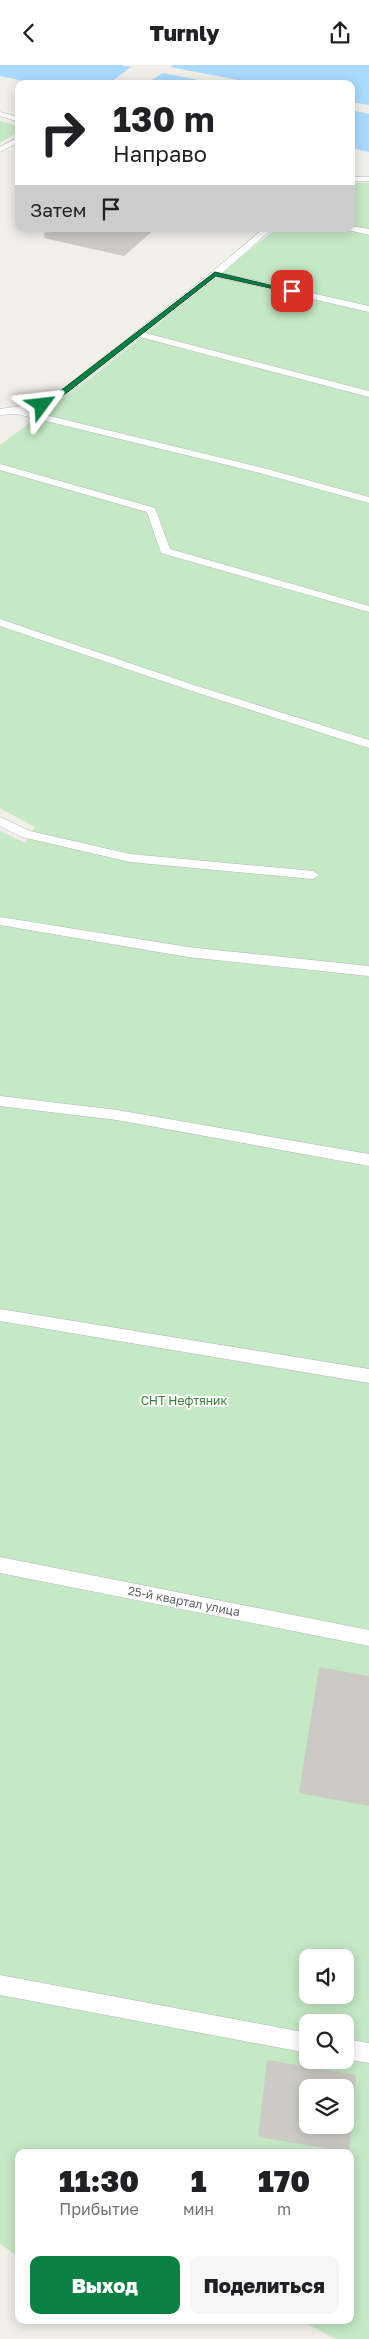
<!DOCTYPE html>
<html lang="ru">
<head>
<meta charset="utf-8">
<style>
  body { margin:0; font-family:"Golos Text",sans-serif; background:#f6f6f6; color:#202124; height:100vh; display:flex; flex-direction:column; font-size:19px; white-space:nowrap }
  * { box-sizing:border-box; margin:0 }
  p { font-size:16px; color:#757577 }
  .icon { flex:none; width:28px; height:28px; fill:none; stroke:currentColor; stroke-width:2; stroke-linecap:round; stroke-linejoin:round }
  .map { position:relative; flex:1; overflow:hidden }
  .sheet { position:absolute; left:15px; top:2084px; width:339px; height:175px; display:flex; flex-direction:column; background:#fff; border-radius:10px; box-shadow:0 2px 12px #0003 }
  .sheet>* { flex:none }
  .top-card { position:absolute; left:15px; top:15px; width:340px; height:152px; border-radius:10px; box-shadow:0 2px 12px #0003; background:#fff; color:#202124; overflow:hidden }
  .buttons { position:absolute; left:299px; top:1884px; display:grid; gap:10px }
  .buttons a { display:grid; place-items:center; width:55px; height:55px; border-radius:10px; background:#fff; box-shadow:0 2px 12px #0003; font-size:25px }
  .pin { position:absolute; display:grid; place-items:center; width:42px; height:42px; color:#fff; margin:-21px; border-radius:10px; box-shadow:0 2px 8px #0006 }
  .me { position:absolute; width:55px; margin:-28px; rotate:60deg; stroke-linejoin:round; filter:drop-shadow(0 0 4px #0008) }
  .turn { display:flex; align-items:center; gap:18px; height:105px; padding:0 15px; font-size:22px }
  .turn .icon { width:65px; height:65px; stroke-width:2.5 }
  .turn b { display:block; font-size:35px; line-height:42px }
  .then { display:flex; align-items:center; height:48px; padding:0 15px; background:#0003; gap:10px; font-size:19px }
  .eta { display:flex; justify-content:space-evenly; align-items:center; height:85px; text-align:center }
  .eta b { font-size:30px; font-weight:800; line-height:35px }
  .action { display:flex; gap:10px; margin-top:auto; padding:10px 15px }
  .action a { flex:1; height:58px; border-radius:10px; background:#0b8043; color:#fff; font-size:20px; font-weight:800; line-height:58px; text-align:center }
  .action a+a { background:#f6f6f6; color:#202124 }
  header { display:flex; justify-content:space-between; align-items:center; height:65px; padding:0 15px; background:#fff; font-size:22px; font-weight:800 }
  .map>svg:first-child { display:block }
</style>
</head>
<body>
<header><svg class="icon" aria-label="back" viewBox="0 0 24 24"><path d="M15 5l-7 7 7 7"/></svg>Turnly<svg class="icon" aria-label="share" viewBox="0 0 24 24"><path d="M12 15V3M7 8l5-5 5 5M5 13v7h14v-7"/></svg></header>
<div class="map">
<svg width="369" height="2274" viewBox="0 0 369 2274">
  <rect width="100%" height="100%" fill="#f1efe8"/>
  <!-- green -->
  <g fill="#c5e8c5" fill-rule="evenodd">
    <polygon points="0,56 19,62 19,66 0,78"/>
    <path d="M351,118H369V2274H336L299,2255H350V2088H19V2192L0,2179V766L25,778L35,762L0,743V380L96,309L276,164H351ZM308,1892H345V1930H308ZM308,1958H345V1995H308ZM308,2022H345V2060H308Z"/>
  </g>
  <!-- water -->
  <g fill="#aadaff">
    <polygon points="0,0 121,0 131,2 108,19 38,19 0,11"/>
    <polygon points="173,0 369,0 369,40 351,37 351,19 258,19 170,2"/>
    <polygon points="163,8 218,19 146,19"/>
    <polygon points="351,45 369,49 369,87 351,83"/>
  </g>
  <!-- building -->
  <g fill="#cccac5" fill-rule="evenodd">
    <polygon points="45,164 155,164 124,191 44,173"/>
    <polygon points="319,1602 369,1611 369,1741 299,1728"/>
    <path d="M267,1995L356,2010L349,2087L258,2072ZM308,2022H345V2060H308Z"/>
  </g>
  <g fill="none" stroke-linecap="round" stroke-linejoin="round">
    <!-- lane casing -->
    <g stroke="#b5b8bc" stroke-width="1">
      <g id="lane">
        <polygon points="0,47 19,52 19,57 0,51"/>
        <polygon points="19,72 19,77 0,87 0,82"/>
        <rect x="351" y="112" width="18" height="4"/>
        <polygon points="351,161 369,164 369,170 348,165 351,164"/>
        <polygon points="263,164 272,164 222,208 369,241 369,247 217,212 145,268 369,326 369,332 140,272 65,331 29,346 267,404 369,432 369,438 260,408 17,349 0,350 0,344 29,340 59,327 212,207"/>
        <polygon points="0,399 155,443 170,484 369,541 369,547 161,488 147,447 0,405"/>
        <polygon points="0,554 197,621 369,675 369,683 189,625 0,561"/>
        <polygon points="0,752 30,766 130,789 313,806 319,810 313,814 130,797 22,772 0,761"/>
        <polygon points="0,852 188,882 369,901 369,911 188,892 0,860"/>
        <polygon points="0,1031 117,1045 369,1089 369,1101 117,1055 0,1041"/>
        <polygon points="0,1244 369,1304 369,1318 0,1256"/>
        <polygon points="0,1492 369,1565 369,1581 0,1508"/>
        <polygon points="0,1910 308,1968 308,1988 0,1930"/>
        <polygon points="345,1974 369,1978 369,1998 345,1994"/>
      </g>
    </g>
    <!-- lane -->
    <use href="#lane" fill="#fff" fill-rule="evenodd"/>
  </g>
  <!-- route -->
  <polygon fill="#0b8043" stroke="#07532c" points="215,207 295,226 292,228 216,211 64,330 44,341 39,341 39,338 59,327"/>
  <g text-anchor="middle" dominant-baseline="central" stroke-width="4" stroke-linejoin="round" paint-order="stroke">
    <!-- park labels -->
    <g font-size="12" fill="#348238" stroke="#fff">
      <text x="184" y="1335">СНТ Нефтяник</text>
    </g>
    <!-- street labels -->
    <g font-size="12" fill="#5f6368" stroke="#fff">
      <text transform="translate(184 1536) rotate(11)">25-й квартал улица</text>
    </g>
  </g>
</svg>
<div class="buttons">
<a><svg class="icon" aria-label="sound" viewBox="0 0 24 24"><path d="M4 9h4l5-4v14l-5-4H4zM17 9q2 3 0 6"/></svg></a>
<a><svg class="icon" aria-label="search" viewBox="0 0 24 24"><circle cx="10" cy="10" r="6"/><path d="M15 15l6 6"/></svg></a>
<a><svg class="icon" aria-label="layers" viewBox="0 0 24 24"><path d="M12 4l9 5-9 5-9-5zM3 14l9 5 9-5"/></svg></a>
</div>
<div class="pin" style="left:292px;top:226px;background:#d93025"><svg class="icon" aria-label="arrive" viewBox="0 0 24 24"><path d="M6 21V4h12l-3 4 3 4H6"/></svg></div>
<svg class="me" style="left:42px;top:340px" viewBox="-20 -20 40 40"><path d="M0-17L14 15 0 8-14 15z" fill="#0b8043" stroke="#fff" stroke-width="4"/></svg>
<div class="top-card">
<div class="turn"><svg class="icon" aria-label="right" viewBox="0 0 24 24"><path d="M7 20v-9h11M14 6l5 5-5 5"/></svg><div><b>130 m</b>Направо</div></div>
<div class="then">Затем<svg class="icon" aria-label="arrive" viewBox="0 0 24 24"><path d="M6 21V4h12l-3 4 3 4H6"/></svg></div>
</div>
<section class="sheet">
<div class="eta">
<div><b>11:30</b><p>Прибытие</p></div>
<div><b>1</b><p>мин</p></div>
<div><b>170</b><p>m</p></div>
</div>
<div class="action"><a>Выход</a><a>Поделиться</a></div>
</section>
</div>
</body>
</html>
